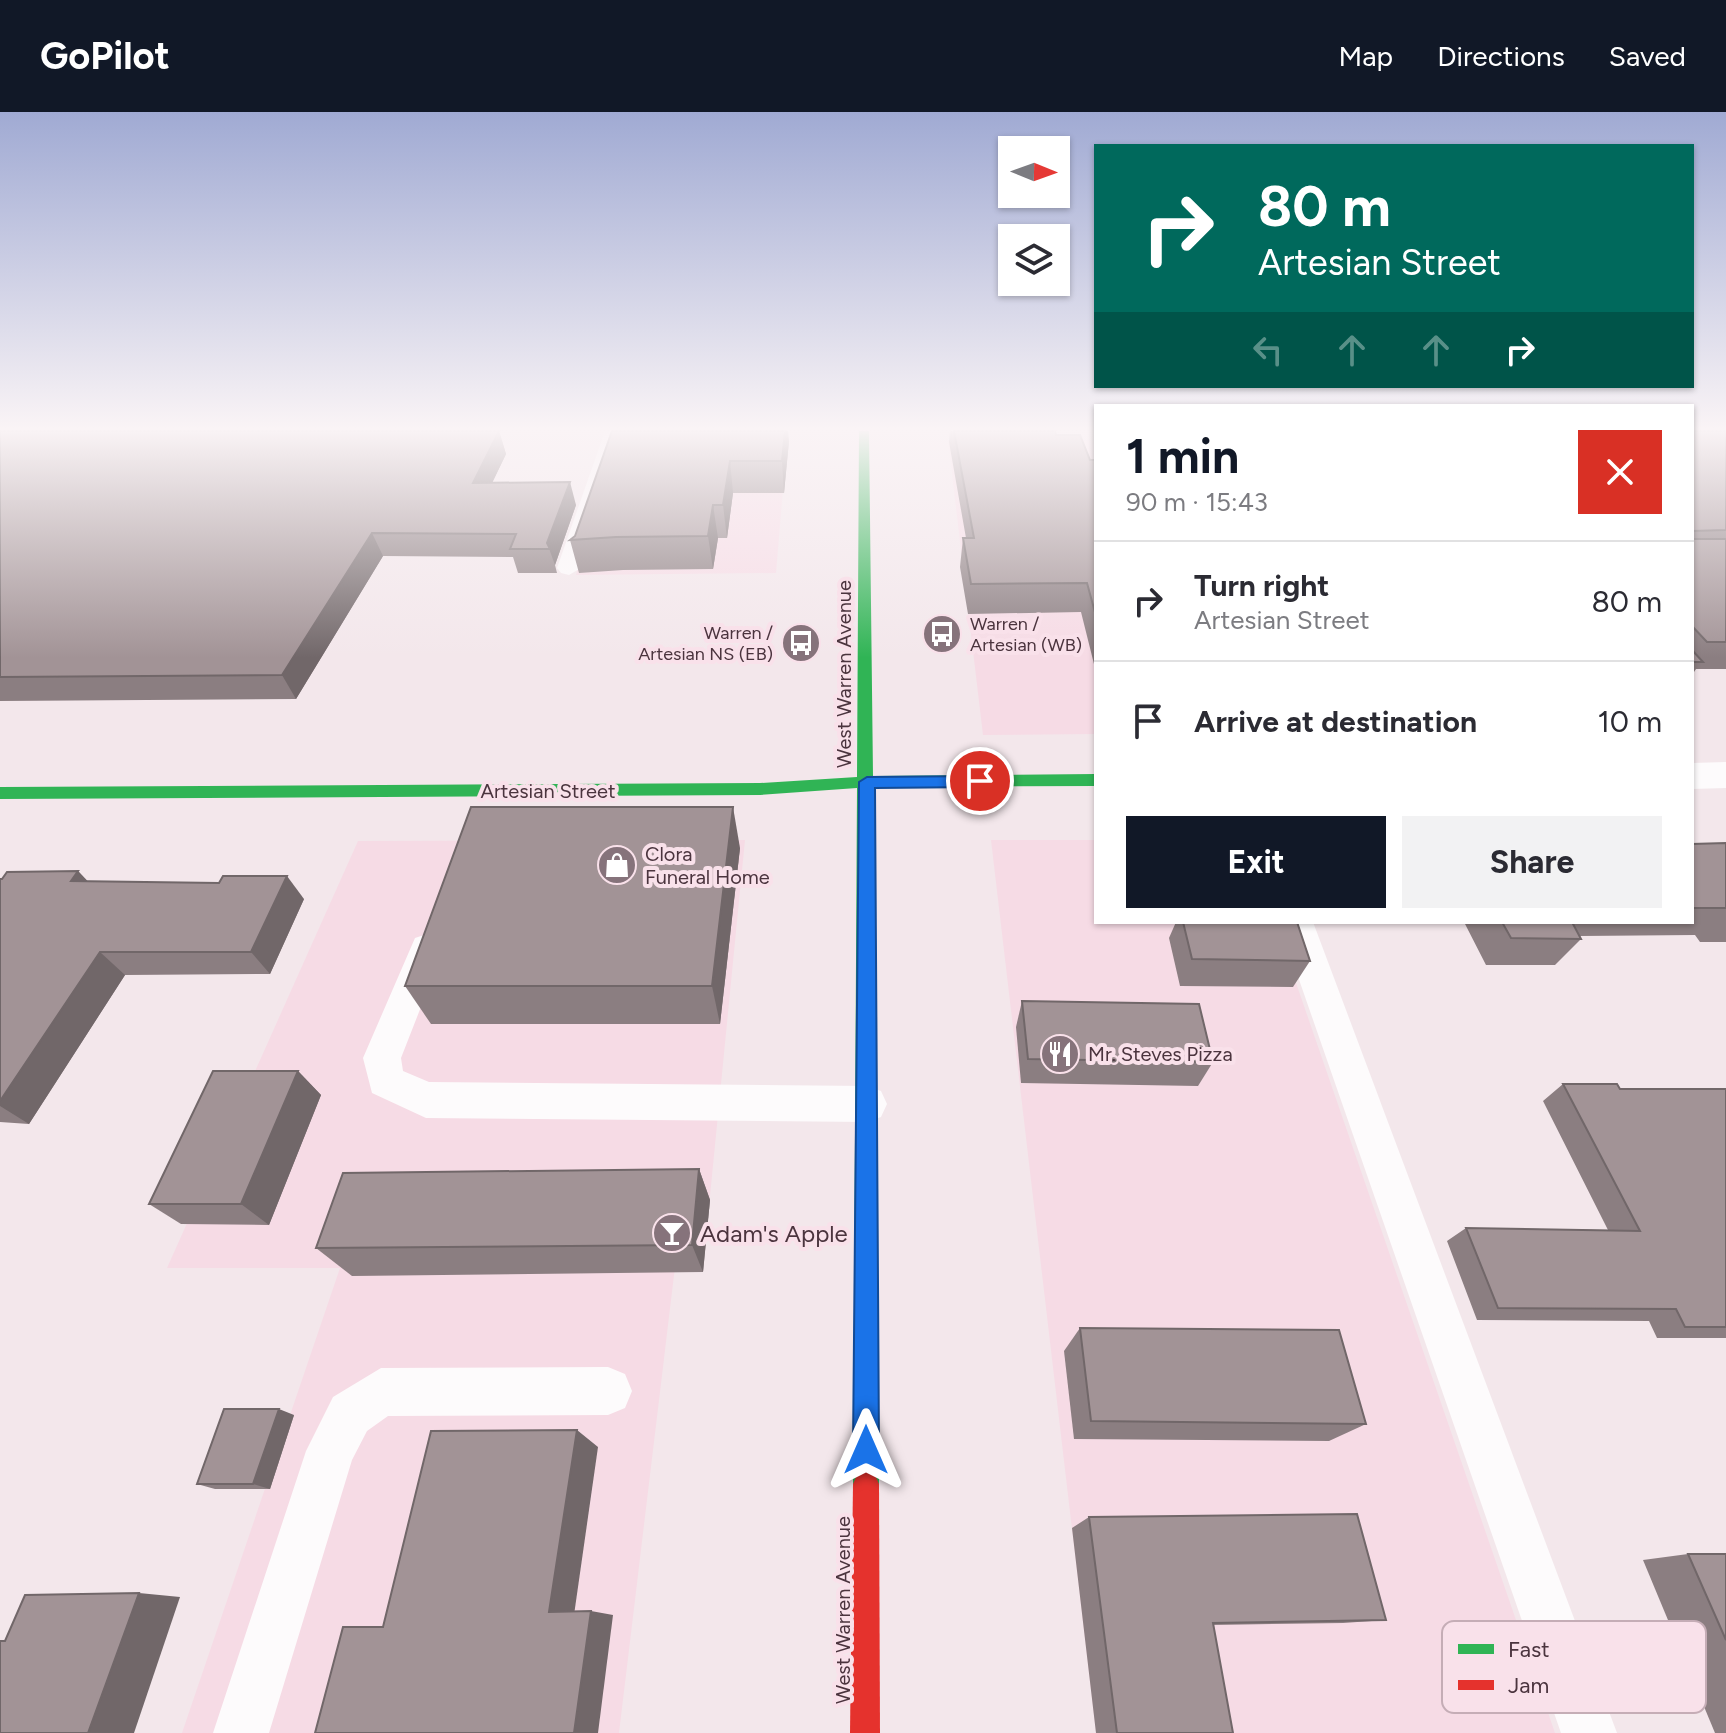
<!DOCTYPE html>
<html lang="en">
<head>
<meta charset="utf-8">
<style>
  body { margin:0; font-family:Figtree,sans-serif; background:#f2f2f3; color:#2b2b33; height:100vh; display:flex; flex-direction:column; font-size:30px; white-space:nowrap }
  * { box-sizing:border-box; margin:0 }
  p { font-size:26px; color:#7c7c81 }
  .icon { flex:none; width:44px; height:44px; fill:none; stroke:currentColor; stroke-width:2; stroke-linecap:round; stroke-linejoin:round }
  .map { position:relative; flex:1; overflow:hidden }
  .sheet { position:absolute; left:1094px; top:292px; width:600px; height:520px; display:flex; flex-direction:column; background:#fff; border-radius:0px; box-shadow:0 2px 6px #0004 }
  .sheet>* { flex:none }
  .top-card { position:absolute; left:1094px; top:32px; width:600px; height:244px; border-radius:0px; box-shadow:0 2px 6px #0004; background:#00695c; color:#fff; overflow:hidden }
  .needle { width:52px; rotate:91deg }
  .controls { position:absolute; left:998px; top:24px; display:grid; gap:16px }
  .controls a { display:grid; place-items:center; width:72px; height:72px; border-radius:0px; background:#fff; box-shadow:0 2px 6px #0004; font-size:40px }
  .pin { position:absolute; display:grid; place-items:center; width:68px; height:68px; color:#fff; margin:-34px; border:4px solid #fff; border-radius:50%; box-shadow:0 2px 8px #0007 }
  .me { position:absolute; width:88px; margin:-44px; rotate:0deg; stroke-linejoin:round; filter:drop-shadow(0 0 6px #0008) }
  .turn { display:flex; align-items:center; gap:28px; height:168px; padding:0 32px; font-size:36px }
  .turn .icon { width:104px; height:104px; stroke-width:2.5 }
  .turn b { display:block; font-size:56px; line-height:68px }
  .lanes { display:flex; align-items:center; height:76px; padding:0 32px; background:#0003; justify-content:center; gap:40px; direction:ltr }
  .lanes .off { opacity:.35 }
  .round { display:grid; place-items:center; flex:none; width:84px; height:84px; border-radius:0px; background:#f2f2f3 }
  .head { display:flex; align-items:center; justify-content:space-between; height:136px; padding:0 32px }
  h1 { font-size:48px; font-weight:700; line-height:60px; color:#111827 }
  .action { display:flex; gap:16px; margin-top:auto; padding:16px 32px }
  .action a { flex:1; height:92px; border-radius:0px; background:#111827; color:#fff; font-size:32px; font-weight:700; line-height:92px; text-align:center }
  .action a+a { background:#f2f2f3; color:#2b2b33 }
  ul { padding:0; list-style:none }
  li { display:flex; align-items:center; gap:24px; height:120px; padding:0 32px; border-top:2px solid #e1e1e2 }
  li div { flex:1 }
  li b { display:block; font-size:30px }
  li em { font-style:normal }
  header { display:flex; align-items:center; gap:48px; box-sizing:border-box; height:112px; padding:0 40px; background:#111827; color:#fff }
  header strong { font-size:38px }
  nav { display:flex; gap:44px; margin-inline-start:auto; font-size:28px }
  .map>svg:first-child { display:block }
</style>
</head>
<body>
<header>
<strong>GoPilot</strong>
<nav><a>Map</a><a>Directions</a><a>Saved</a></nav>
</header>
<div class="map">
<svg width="1726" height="1621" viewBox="0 0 1726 1621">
  <rect width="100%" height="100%" fill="#f3e7eb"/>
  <!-- built -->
  <g fill="#f6dbe5">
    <polygon points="948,328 1096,328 1096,622 983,623"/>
    <polygon points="787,329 776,461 576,463 617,330"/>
    <polygon points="745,728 703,1155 675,1155 619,1621 182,1621 340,1156 167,1156 358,729"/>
    <polygon points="991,728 1096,728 1096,810 1275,810 1555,1621 1096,1621"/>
  </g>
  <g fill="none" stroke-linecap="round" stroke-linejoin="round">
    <!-- lane -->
    <g fill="#fdfbfc" fill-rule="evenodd">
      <polygon points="605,319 625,319 581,456 569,463 561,461 557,456"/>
      <polygon points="1279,810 1313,810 1617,1621 1561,1621"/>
      <polygon points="427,822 439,826 444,836 401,946 403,959 429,970 867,974 881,979 887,992 881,1005 867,1010 426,1006 372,981 363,946 415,826"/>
      <polygon points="608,1255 625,1262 632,1279 625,1296 608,1303 388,1304 367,1319 352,1348 269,1621 213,1621 306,1339 333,1285 381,1256"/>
    </g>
    <!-- street -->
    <polygon fill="#fdfbfc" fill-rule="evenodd" points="1726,650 1726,676 1692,677 1692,651"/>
    <!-- fast -->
    <polygon fill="#30b455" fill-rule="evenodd" points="859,319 869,319 873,664 1096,662 1096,674 873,675 879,1372 875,1381 866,1385 857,1381 853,1372 857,676 760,683 0,687 0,675 760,671 857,665"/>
    <!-- jam -->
    <polygon fill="#e5322d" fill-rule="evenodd" points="866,1359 875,1363 879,1372 880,1621 850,1621 853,1372 857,1363"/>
  </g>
  <!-- wall -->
  <g fill="#8b7e81">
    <polygon points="0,319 499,319 506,342 492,371 576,393 555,453 557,461 518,461 513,445 383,444 296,587 0,589"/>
    <polygon points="612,319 789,329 784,381 733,381 727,426 718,426 713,457 623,458 579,461 570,428 575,424"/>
    <polygon points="950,319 1055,319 1056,323 1090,348 1096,348 1096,560 1081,500 968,502 960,455 963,426 966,426 949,330"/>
    <polygon points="1692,319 1726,319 1726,557 1696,557 1692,563"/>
    <polygon points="1726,731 1726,830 1700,830 1695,823 1580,824 1581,827 1555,853 1486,853 1464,810 1692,810 1692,732"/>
    <polygon points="740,736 720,912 431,912 405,874"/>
    <polygon points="78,759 87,769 304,787 270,862 125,863 29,1012 0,1010 0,767"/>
    <polygon points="1176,810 1297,810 1310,849 1293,875 1180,874 1169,826"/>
    <polygon points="1022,889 1213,950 1198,974 1021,971 1016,915"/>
    <polygon points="298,959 321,983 269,1113 181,1112 149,1092"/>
    <polygon points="1563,972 1620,977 1726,977 1726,1226 1657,1226 1649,1209 1477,1208 1447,1129 1466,1116 1608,1118 1543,989"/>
    <polygon points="699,1057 710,1088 703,1160 352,1164 316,1136"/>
    <polygon points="1080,1216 1366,1312 1329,1329 1074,1327 1064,1239"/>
    <polygon points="294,1303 270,1377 215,1377 197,1372"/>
    <polygon points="1089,1405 1386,1508 1343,1511 1213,1513 1233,1621 1096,1621 1072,1416"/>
    <polygon points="1688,1442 1726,1442 1726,1621 1715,1621 1643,1448"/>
  </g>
  <!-- shaded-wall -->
  <g fill="#716769">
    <polygon points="499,319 506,342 481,394 473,371"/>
    <polygon points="785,319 788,319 789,329 784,381 782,349"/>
    <polygon points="730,349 733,381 727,426 723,393"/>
    <polygon points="570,370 576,393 555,453 547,431"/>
    <polygon points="713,393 718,426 713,457 708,424"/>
    <polygon points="372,421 383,444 296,587 282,563"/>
    <polygon points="733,695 740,736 720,912 712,874"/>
    <polygon points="78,759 101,783 71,769"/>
    <polygon points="287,764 304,787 270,862 251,840"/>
    <polygon points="100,840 125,863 29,1012 0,994 0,989"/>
    <polygon points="298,959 321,983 269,1113 241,1092"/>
    <polygon points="699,1057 710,1088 703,1160 692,1133"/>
    <polygon points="279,1297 294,1303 270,1377 253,1372"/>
    <polygon points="577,1318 598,1335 574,1503 549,1500"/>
    <polygon points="139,1481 180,1485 134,1621 88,1621"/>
    <polygon points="591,1499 613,1503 598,1621 574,1621"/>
  </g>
  <!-- building -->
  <g fill="#a29396" stroke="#716769" stroke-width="2">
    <polygon points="0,319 499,319 473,371 570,370 547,431 550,437 510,437 516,422 372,421 282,563 0,565"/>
    <polygon points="612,319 785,319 782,349 730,349 723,393 713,393 708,424 616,425 570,428 575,424"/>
    <polygon points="954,319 1055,319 1056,323 1080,323 1090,348 1096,348 1096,504 1087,471 971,472 963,426 974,426"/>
    <polygon points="1692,319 1726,319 1726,418 1692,419"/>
    <polygon points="1692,427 1726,427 1726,530 1707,530 1692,514"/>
    <polygon points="1692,538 1703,550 1692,550"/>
    <polygon points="471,695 733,695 712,874 405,874"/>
    <polygon points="1726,731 1726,796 1692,796 1692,732"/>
    <polygon points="78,759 71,769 219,771 223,764 287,764 251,840 100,840 0,989 0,767 2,767 7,760"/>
    <polygon points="1183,810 1297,810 1310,849 1192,847"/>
    <polygon points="1502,810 1572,810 1581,827 1511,826"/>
    <polygon points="1022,889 1199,892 1213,950 1028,947"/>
    <polygon points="213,959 298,959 241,1092 149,1092"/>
    <polygon points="1563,972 1617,972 1620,977 1726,977 1726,1215 1685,1215 1676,1197 1498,1196 1466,1116 1640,1119"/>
    <polygon points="699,1057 692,1133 316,1136 343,1061"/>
    <polygon points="1080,1216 1339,1218 1366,1312 1091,1309"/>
    <polygon points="224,1297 279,1297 253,1372 197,1372"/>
    <polygon points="577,1318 549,1500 591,1499 574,1621 315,1621 343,1515 383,1515 431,1319"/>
    <polygon points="1357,1402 1386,1508 1213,1511 1233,1621 1117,1621 1089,1405"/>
    <polygon points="1688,1442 1726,1442 1726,1528"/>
    <polygon points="139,1481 88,1621 0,1621 0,1529 5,1529 25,1483"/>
  </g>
  <!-- sky -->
  <linearGradient id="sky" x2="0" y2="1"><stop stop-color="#a0aad3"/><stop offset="0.58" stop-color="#faf4f6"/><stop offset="1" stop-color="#faf4f6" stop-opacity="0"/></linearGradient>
  <rect width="1726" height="546" fill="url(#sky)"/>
  <!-- route -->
  <polygon fill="#1a73e8" stroke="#114b97" stroke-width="2" points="980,664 988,669 980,675 875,676 879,1338 875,1347 866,1351 856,1347 853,1338 859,670 867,665"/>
  <!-- icons -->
  <defs>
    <g id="bus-disc" transform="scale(2)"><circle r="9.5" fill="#86737b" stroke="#f9e1ea"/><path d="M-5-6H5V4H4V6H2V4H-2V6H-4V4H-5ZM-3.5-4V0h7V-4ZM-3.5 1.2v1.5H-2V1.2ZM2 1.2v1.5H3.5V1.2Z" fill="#fff"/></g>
    <g id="shop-disc" transform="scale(2)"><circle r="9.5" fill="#86737b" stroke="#f9e1ea"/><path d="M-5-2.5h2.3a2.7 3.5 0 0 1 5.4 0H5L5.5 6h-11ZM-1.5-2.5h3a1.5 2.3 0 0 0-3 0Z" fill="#fff"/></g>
    <g id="restaurant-disc" transform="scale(2)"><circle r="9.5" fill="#86737b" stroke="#f9e1ea"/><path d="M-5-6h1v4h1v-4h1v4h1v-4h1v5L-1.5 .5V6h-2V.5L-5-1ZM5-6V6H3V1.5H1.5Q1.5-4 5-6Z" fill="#fff"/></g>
    <g id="bar-disc" transform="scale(2)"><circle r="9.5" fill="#86737b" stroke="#f9e1ea"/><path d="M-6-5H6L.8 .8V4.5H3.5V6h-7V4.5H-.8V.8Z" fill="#fff"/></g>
  </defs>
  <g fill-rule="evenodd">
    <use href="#bus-disc" x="942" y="522"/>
    <use href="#bus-disc" x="801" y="531"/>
    <use href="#shop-disc" x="617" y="753"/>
    <use href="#restaurant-disc" x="1060" y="942"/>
    <use href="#bar-disc" x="672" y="1121"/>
  </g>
  <g text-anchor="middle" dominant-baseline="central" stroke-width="8" stroke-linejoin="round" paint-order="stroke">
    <!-- far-poi labels -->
    <g font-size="18" fill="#4b343e" stroke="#f9e1ea" text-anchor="start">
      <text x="970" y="512">Warren /<tspan x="970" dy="21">Artesian (WB)</tspan></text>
      <text x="773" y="521" text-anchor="end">Warren /<tspan x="773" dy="21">Artesian NS (EB)</tspan></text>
    </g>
    <!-- street labels -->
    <g font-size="20" fill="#4b343e" stroke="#f9e1ea">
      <text transform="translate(844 562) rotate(-90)">West Warren Avenue</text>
      <text x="548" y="679">Artesian Street</text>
      <text transform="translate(843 1498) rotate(-90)">West Warren Avenue</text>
    </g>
    <!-- poi labels -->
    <g font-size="20" fill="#4b343e" stroke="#f9e1ea" text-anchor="start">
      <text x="645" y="742">Clora<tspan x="645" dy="23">Funeral Home</tspan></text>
      <text x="1088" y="942">Mr. Steves Pizza</text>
    </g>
    <!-- near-poi labels -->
    <g font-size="24" fill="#4b343e" stroke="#f9e1ea" text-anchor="start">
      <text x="700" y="1121">Adam's Apple</text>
    </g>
  </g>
  <!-- legend -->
  <rect x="1442" y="1509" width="264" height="92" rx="12" fill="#f9e1ea" stroke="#c5adb6" stroke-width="2"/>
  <rect x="1458" y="1532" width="36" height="10" fill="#30b455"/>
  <rect x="1458" y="1568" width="36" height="10" fill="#e5322d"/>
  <g font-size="22" fill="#4b343e">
    <text x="1508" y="1545">Fast</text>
    <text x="1508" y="1581">Jam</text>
  </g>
</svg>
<div class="controls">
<a><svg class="needle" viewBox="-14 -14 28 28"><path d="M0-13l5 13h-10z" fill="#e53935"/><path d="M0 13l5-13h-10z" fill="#7c7c81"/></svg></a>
<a><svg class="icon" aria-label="layers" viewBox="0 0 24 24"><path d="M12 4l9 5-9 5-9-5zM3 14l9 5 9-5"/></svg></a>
</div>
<div class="pin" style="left:980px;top:669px;background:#d93025"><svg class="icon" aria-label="arrive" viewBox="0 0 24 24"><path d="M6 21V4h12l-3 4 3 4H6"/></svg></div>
<svg class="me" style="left:866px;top:1338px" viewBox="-20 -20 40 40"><path d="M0-17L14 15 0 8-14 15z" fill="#1a73e8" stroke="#fff" stroke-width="4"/></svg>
<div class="top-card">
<div class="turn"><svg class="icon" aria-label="right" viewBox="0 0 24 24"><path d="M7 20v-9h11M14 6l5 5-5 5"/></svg><div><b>80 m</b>Artesian Street</div></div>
<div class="lanes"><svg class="icon off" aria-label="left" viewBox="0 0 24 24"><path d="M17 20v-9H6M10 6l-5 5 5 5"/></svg><svg class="icon off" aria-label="ahead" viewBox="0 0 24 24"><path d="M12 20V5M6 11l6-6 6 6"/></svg><svg class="icon off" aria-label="ahead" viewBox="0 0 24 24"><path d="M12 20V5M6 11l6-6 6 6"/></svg><svg class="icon" aria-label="right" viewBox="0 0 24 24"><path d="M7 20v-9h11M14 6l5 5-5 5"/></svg></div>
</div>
<section class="sheet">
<div class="head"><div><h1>1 min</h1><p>90 m · 15:43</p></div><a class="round" style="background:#d93025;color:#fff"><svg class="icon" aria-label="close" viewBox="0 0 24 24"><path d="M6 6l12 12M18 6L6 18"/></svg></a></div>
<ul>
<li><svg class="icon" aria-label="right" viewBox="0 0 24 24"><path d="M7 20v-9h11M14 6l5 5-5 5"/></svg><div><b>Turn right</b><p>Artesian Street</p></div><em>80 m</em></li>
<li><svg class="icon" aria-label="arrive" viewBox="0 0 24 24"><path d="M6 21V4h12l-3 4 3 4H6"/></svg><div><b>Arrive at destination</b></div><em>10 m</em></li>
</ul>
<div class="action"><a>Exit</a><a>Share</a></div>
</section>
</div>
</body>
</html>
